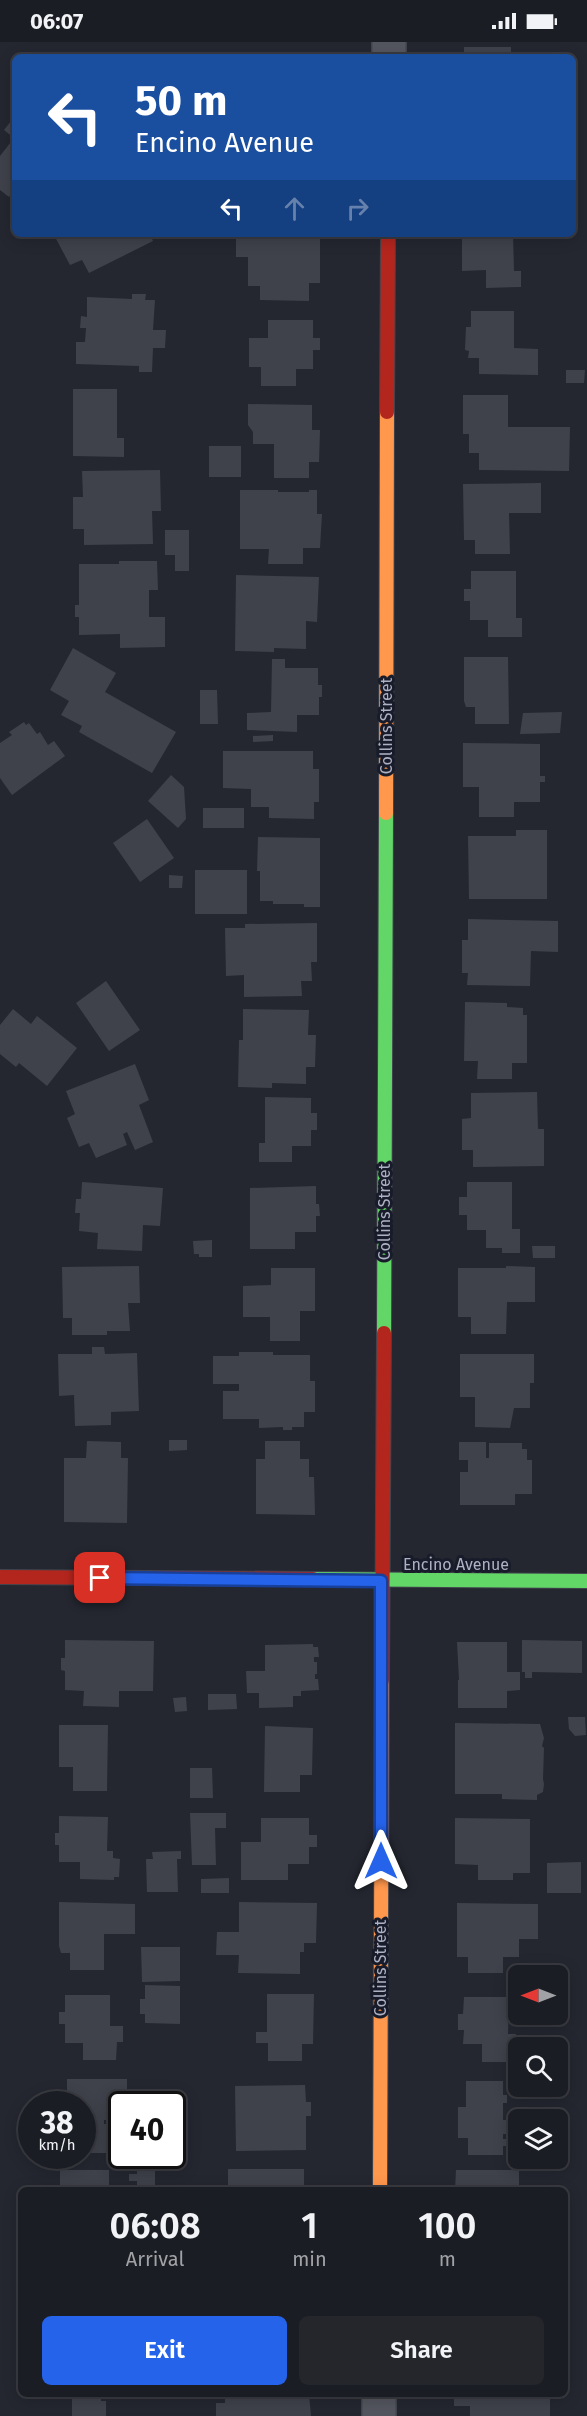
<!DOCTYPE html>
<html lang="en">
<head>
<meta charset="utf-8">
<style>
  body { margin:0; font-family:"Fira Sans",sans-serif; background:#24262c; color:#f1f3f6; height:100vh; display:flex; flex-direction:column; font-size:22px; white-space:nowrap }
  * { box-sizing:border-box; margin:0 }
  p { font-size:20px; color:#a0a2a6 }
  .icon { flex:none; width:33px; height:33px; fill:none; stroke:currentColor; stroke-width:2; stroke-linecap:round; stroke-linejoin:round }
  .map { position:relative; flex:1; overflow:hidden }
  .side { position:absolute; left:18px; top:2145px; width:550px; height:210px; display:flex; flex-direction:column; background:#1b1d24; border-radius:9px; box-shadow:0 3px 15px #0003,0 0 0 2px #393b41 }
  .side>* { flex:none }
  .guide { position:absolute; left:12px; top:12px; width:564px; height:183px; border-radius:9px; box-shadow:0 3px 15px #0003,0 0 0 2px #393b41; background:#1a4fa0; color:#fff; overflow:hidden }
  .needle { width:39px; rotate:270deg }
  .buttons { position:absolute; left:508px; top:1923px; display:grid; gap:12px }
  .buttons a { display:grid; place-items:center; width:60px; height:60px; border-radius:9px; background:#1b1d24; box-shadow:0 3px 15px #0003,0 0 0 2px #393b41; font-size:30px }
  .speed { position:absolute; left:18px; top:2049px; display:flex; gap:12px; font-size:30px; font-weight:700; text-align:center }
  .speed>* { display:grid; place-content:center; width:78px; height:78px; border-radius:50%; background:#1b1d24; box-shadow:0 3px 15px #0003,0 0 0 2px #393b41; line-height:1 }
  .speed small { font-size:15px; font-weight:400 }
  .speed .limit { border:3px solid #111; border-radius:9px; background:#fff; color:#111 }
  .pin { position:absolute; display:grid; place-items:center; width:51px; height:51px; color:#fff; margin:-26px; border-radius:12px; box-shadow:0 3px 9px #0006 }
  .me { position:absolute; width:66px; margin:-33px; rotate:0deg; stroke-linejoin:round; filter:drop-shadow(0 0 4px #0008) }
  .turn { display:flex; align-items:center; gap:21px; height:126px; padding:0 24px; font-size:27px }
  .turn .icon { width:78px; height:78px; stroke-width:2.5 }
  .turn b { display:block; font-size:42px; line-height:51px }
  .lanes { display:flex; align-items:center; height:57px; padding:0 24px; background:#0003; justify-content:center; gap:30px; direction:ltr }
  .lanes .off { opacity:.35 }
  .eta { display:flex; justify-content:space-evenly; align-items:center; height:102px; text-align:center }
  .eta b { font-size:36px; font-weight:600; line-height:42px }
  .cta { display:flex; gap:12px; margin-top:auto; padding:12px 24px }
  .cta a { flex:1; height:69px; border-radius:9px; background:#2563eb; color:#fff; font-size:24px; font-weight:600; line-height:69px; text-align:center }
  .cta a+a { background:#24262c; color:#f1f3f6 }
  .status { display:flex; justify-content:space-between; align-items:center; height:42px; padding:0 30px; background:#1b1d24; direction:ltr }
  .status svg { height:16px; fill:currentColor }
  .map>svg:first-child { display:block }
</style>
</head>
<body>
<div class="status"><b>06:07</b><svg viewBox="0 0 49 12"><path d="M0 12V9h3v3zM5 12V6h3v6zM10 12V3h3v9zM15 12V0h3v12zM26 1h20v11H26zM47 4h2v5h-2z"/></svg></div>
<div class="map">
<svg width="587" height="2374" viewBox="0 0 587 2374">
  <rect width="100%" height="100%" fill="#242730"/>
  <!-- building -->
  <g fill="#3f424b">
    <rect x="464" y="5" width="47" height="10"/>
    <polygon points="15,74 15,152 12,150 9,155 0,148 0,114 14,96 4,88"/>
    <polygon points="60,192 150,192 153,199 89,231 82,218 70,223 55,195"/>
    <polygon points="236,192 320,192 320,241 309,241 309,259 260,258 260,244 248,244 248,215 236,215"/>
    <polygon points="462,192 513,192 514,229 521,229 521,245 486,246 486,228 462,229"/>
    <polygon points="132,252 146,252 145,258 155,258 153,288 166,288 165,306 153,306 152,330 139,330 139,324 76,322 76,300 85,300 86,286 80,286 81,274 87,275 87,255 132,257"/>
    <polygon points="471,269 514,269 514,306 538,307 538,333 479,332 479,316 468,316 469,309 465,308 466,285 471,285"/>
    <polygon points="268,278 313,278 313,296 320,296 320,308 313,308 313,327 296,327 296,344 261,344 261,325 249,325 249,296 268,296"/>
    <polygon points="566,328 585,328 584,341 566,341"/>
    <polygon points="73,347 117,347 117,396 124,396 124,415 73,414"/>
    <polygon points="463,353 508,353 508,385 570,385 569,429 479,428 479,411 469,411 469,392 463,392"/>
    <polygon points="248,362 312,363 312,388 320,388 319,420 309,420 309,436 274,436 274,402 253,402 253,390 248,383"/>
    <rect x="209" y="404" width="32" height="31"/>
    <polygon points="160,428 161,469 152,469 153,502 84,503 84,487 73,487 73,455 83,455 82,429"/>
    <polygon points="541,441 541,471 509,471 510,512 475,512 475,498 464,498 463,442"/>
    <polygon points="240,448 278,448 278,450 309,450 309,448 317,448 317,472 322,472 320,506 303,506 303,522 268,522 269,507 240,507"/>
    <polygon points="165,488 189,488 189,529 175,529 175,513 165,513"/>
    <polygon points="119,519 157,519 158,548 149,548 149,575 165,575 165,605 120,606 120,592 79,593 79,575 75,575 75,563 79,563 79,522 119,522"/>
    <polygon points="471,529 516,529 516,576 522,576 522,595 488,595 488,578 470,578 470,559 464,559 464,547 471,547"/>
    <polygon points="236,533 319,535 317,580 306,579 306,607 274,606 274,610 235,609"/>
    <polygon points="73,606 116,631 105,650 176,690 152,731 79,690 82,684 61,673 69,659 50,648"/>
    <polygon points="464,615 508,615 509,682 475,682 475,665 466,665 464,659"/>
    <polygon points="272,617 285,617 285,626 318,626 318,643 322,643 322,655 319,655 319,673 297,673 297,690 247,688 247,671 271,670"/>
    <polygon points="200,648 217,648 218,682 200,682"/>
    <polygon points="562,670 560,691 520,692 523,671"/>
    <polygon points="24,680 26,683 29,681 37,692 40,690 48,703 54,699 65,714 12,753 0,736 0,701 12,693 9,690"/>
    <polygon points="273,693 273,699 253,700 253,694"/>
    <polygon points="463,701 540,702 540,734 545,734 545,740 540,740 540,760 514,760 514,775 479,775 479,745 463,745"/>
    <polygon points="223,709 313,709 313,727 319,727 319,760 314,760 314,777 269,776 269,765 251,765 251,747 223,746"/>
    <polygon points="171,733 184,745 186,777 178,786 148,759"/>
    <rect x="203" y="766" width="41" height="20"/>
    <polygon points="147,777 174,816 140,840 113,801"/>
    <polygon points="516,788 547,788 547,857 469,857 468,794 516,794"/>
    <polygon points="258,795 320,796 320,865 304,865 304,862 273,862 273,859 260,859 260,829 257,829"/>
    <rect x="195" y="828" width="52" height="44"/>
    <polygon points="169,833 183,834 182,846 169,846"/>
    <polygon points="468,877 558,879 558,910 531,909 530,944 467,943 468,931 462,931 462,898 468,898"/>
    <polygon points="317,881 317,920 311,920 312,939 301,939 302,954 244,955 244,933 226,934 225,886 245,886 245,882"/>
    <polygon points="106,939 140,988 109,1009 76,961"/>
    <polygon points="465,960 507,961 507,965 523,966 523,973 527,973 527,1021 512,1021 512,1037 477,1037 478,1019 464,1019"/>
    <polygon points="13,967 31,982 37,974 77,1006 47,1044 19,1021 16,1025 0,1012 0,983"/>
    <polygon points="243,967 309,968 308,993 316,993 315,1025 306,1025 306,1042 272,1041 272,1046 238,1045 239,998 243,998"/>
    <polygon points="135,1022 149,1058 139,1063 153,1100 135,1108 127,1090 123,1092 127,1103 96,1116 89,1101 79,1105 67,1076 75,1072 66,1049"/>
    <polygon points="537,1050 538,1087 544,1087 544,1124 473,1125 473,1108 462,1108 462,1077 471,1076 471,1051"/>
    <polygon points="265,1055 311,1056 311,1071 317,1071 317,1088 311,1088 311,1104 292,1104 292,1120 259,1120 259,1101 265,1101"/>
    <polygon points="82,1140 163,1146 160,1184 143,1183 142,1209 97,1207 98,1191 79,1189 80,1171 75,1171 76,1157 81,1157"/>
    <polygon points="467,1140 512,1140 512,1187 520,1187 520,1211 502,1211 502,1206 486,1206 486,1188 467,1188 467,1173 459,1173 459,1155 467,1155"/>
    <polygon points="316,1144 316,1162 319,1162 320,1174 316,1174 316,1190 295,1190 295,1207 250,1207 250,1146"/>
    <polygon points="212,1198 212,1215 199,1215 199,1212 194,1212 193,1199"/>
    <polygon points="532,1204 555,1204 555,1216 533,1216"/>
    <polygon points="139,1224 140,1261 128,1261 130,1289 107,1289 107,1293 72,1293 72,1276 63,1276 62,1225"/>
    <polygon points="506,1224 535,1225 535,1260 507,1260 506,1292 471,1292 471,1275 458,1275 458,1226 506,1226"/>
    <polygon points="271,1226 315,1226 315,1269 300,1269 300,1299 270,1299 270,1275 243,1275 243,1244 271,1243"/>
    <polygon points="92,1305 104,1305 105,1312 137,1311 139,1369 111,1370 111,1383 75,1384 74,1353 59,1354 58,1312 92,1312"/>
    <polygon points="239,1310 273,1310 273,1313 310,1313 310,1339 315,1339 315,1370 304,1370 304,1385 292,1385 292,1388 283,1388 283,1385 259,1386 259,1377 223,1377 223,1349 239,1349 239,1342 213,1342 213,1314 239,1314"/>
    <polygon points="460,1312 534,1312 534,1341 530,1341 530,1366 514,1366 510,1386 475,1385 475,1355 460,1355"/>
    <polygon points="169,1398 187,1398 187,1408 169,1409"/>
    <polygon points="87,1399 121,1400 121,1416 128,1416 127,1481 64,1480 64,1416 86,1416"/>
    <polygon points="265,1399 300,1399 300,1417 309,1417 309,1435 314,1435 315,1473 256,1472 256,1417 265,1417"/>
    <polygon points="459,1400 486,1400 486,1416 489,1416 489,1401 522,1401 522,1407 527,1407 527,1418 532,1418 532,1452 515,1452 515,1463 460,1463 460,1430 468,1430 468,1418 459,1418"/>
    <polygon points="65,1598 154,1599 153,1649 119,1649 119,1665 83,1664 84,1649 65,1648 65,1629 61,1628 61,1616 65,1616"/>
    <polygon points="522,1598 582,1599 582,1631 532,1630 532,1636 525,1636 525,1630 522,1630"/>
    <polygon points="457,1600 507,1600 507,1630 520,1630 520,1648 507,1649 507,1666 458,1666 458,1638 459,1638"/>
    <polygon points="313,1602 313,1605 318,1605 319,1615 314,1615 314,1620 317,1620 317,1632 315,1632 315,1637 318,1637 319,1648 301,1649 301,1654 293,1654 293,1665 259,1666 259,1651 247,1651 246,1629 265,1629 265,1603"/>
    <polygon points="208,1652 236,1652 237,1667 208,1668"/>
    <polygon points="186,1655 187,1669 175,1670 173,1656"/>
    <polygon points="568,1675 585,1675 586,1693 575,1694 569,1687"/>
    <polygon points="455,1681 540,1682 544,1696 542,1704 544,1706 543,1737 544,1742 543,1750 537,1753 537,1758 502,1757 502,1752 455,1752"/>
    <polygon points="59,1683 108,1683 107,1749 73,1749 73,1725 59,1725"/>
    <polygon points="265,1684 313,1686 312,1733 300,1733 300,1750 264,1750"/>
    <polygon points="190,1726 212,1726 213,1756 190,1756"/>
    <polygon points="190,1771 226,1771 226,1786 215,1786 216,1823 192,1823"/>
    <polygon points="59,1774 108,1775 107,1809 113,1809 113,1816 120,1817 119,1835 114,1835 114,1838 80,1837 80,1820 59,1820 59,1803 55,1803 55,1791 59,1791"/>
    <polygon points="261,1776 309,1776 309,1793 317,1793 317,1805 309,1805 309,1822 288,1822 288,1838 241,1838 241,1800 261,1800"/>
    <polygon points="455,1776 530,1777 530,1831 513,1831 513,1838 478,1838 478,1823 455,1822"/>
    <polygon points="181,1809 181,1817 177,1817 178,1850 147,1850 146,1817 153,1817 152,1810"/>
    <polygon points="581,1820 581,1851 547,1851 547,1821"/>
    <polygon points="229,1836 229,1851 201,1851 201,1837"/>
    <polygon points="59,1860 135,1862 135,1892 104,1892 104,1928 70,1928 70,1911 61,1911 59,1904"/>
    <polygon points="239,1860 317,1861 316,1901 304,1901 304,1910 300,1910 300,1932 238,1931 239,1913 216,1913 217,1890 239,1890"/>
    <polygon points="457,1861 538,1862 538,1897 519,1897 519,1915 503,1915 503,1931 468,1931 468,1915 457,1915"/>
    <polygon points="141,1905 180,1905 180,1939 142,1940"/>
    <polygon points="145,1943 180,1944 180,1982 145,1981 145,1972 140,1972 140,1957 145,1957"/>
    <polygon points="267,1952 314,1952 313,2002 302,2002 302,2019 268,2019 268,2001 256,2001 256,1990 267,1990"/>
    <polygon points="65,1953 110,1953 110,1984 123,1984 123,2000 117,2000 116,2018 83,2018 83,2001 65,2001 65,1982 59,1982 59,1970 65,1970"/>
    <polygon points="464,1955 509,1955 508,1992 516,1992 516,2020 482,2020 482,2002 463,2002 464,1988 458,1988 458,1972 463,1972"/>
    <polygon points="67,2037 127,2037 127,2062 122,2062 122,2078 104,2078 104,2082 112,2082 112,2111 82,2111 82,2062 67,2062"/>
    <polygon points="466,2039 503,2039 503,2053 507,2053 507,2061 503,2061 503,2078 507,2078 506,2092 503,2092 503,2097 507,2097 507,2104 503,2104 503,2113 468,2113 468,2096 458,2096 458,2065 466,2065"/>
    <polygon points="305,2043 306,2060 311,2060 311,2074 306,2074 306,2108 236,2109 235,2044"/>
    <rect x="228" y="2127" width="76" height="21"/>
    <rect x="60" y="2128" width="49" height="20"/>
    <polygon points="137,2128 155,2128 155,2144 137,2144 137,2139 129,2139 129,2132 137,2132"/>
    <polygon points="456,2128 519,2128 519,2148 455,2148"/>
    <polygon points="72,2352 101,2352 101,2359 106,2359 106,2374 72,2374"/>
    <polygon points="225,2352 309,2352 311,2374 216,2374 216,2361 225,2361"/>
    <polygon points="454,2352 550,2352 550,2374 470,2374 470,2364 454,2364"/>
  </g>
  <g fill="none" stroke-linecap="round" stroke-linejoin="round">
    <!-- street casing -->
    <g stroke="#41444d" stroke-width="36">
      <g id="street">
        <polyline points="389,15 389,0"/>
        <polyline points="379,2374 379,2352"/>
      </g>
    </g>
    <!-- fast casing -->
    <g stroke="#41444d" stroke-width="16">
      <g id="fast">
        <polyline points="384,1291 386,771"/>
        <polyline points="313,1537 587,1539"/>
      </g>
    </g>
    <!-- slow casing -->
    <g stroke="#41444d" stroke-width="16">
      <g id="slow">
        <polyline points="386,771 387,370"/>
        <polyline points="380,2148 382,1638"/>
      </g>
    </g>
    <!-- jam casing -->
    <g stroke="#41444d" stroke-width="16">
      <g id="jam">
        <polyline points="387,370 388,192"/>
        <polyline points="0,1535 313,1537"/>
        <polyline points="382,1638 384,1291"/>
      </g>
    </g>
    <!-- street -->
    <use href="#street" stroke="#54565f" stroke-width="33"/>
    <!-- fast -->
    <use href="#fast" stroke="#63d668" stroke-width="14"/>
    <!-- slow -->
    <use href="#slow" stroke="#ff974d" stroke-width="14"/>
    <!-- jam -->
    <use href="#jam" stroke="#b3261e" stroke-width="14"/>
  </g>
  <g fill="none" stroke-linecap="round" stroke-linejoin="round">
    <!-- route casing -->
    <g stroke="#184099" stroke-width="15">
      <polyline id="route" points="100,1536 381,1539 381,1819"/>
    </g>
    <!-- route -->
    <use href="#route" stroke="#2563eb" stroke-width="10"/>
  </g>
  <g text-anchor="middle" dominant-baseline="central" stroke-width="6" stroke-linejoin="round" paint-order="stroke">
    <!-- street labels -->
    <g font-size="16" fill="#adb1c3" stroke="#181c2a">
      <text transform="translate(386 684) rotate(-90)">Collins Street</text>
      <text transform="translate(384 1170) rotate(-90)">Collins Street</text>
      <text x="456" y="1522">Encino Avenue</text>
      <text transform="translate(380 1926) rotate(-90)">Collins Street</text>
    </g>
  </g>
</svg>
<div class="buttons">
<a><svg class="needle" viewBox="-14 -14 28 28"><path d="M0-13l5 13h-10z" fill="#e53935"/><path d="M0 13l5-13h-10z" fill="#a0a2a6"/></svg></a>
<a><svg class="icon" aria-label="search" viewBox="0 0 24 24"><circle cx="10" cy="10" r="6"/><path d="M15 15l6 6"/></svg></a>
<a><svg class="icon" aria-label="layers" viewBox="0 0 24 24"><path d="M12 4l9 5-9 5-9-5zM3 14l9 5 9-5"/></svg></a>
</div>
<div class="speed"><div>38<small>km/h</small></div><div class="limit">40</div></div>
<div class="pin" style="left:100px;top:1536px;background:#d93025"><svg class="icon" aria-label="arrive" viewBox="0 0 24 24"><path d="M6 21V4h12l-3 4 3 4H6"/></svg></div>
<svg class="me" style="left:381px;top:1819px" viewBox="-20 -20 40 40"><path d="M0-17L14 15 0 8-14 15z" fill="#2563eb" stroke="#fff" stroke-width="4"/></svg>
<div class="guide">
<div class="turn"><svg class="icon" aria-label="left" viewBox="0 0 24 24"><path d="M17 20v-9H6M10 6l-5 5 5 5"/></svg><div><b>50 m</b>Encino Avenue</div></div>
<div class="lanes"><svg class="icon" aria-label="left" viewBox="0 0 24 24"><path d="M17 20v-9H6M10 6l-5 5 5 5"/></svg><svg class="icon off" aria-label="ahead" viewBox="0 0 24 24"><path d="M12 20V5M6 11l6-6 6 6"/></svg><svg class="icon off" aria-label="right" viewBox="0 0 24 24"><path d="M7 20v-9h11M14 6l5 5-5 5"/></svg></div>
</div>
<section class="side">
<div class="eta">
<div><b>06:08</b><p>Arrival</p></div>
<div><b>1</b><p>min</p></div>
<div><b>100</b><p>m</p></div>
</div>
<div class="cta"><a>Exit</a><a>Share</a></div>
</section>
</div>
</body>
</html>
